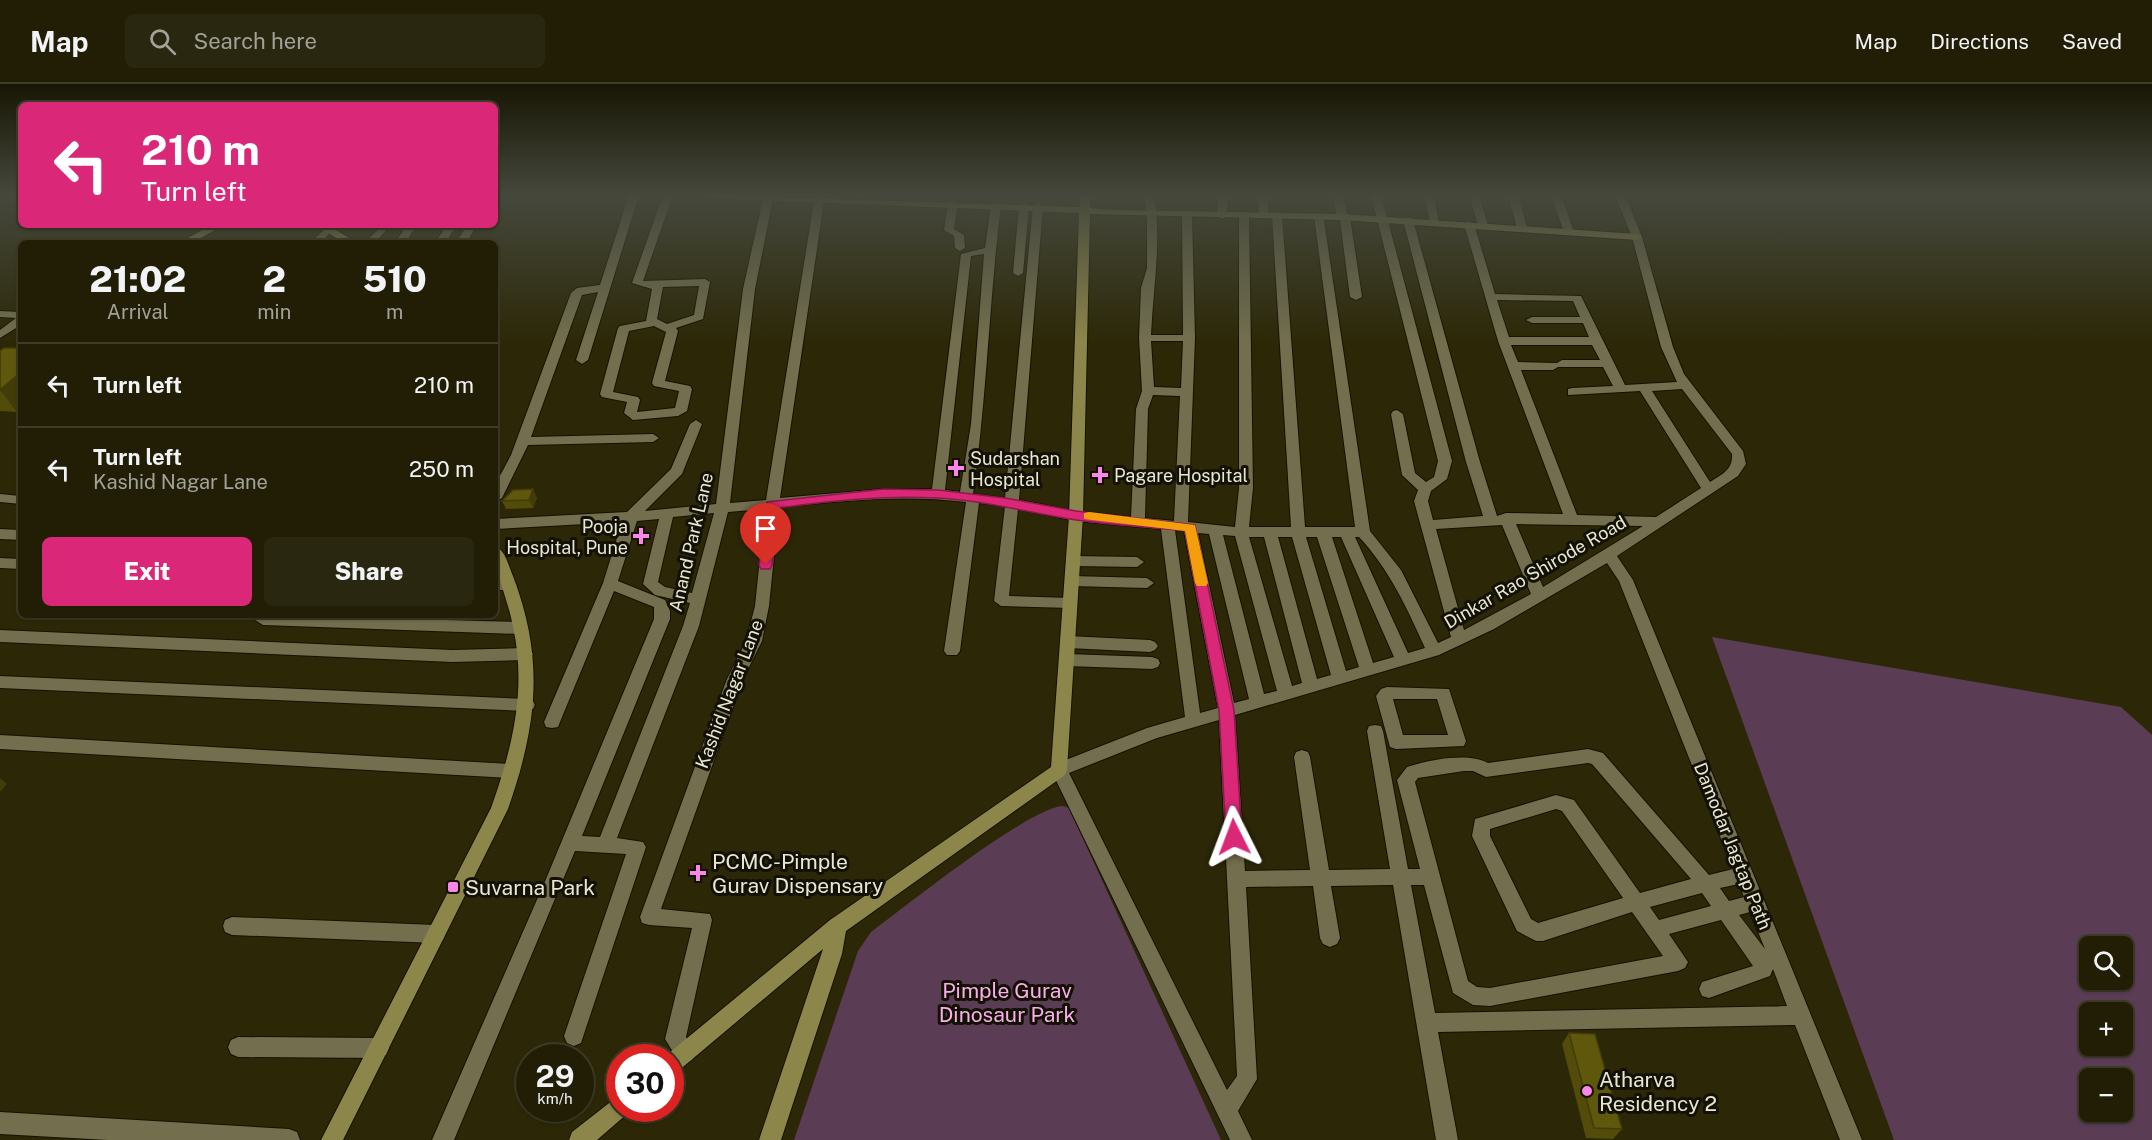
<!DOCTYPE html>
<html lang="en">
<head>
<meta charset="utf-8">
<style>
  body { margin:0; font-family:"Public Sans",sans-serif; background:#29270f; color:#f1f3f6; height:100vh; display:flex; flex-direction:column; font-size:22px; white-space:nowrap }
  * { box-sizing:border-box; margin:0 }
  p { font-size:20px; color:#a2a29a }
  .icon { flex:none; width:33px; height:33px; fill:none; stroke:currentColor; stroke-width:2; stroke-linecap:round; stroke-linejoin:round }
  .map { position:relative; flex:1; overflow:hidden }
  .sheet { position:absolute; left:18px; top:156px; width:480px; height:378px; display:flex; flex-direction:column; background:#211e05; border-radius:9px; box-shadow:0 2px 4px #0004,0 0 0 2px #3e3c27 }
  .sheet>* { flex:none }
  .guide { position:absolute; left:18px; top:18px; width:480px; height:126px; border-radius:9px; box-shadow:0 2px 4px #0004,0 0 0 2px #3e3c27; background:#db2777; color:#fff; overflow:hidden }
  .buttons { position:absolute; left:2079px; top:852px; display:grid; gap:12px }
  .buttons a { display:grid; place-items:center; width:54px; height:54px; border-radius:9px; background:#211e05; box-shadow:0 2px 4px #0004,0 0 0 2px #3e3c27; font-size:30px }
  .speed { position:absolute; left:516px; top:960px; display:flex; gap:12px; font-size:30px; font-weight:700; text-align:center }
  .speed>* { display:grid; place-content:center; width:78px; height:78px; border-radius:50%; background:#211e05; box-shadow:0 2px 4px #0004,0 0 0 2px #3e3c27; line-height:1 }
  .speed small { font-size:15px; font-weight:400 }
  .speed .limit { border:9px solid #d22; background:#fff; color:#111 }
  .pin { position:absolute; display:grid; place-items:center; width:51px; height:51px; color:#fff; margin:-62px -26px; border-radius:50% 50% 50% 0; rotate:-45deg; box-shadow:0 0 6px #0007 }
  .pin .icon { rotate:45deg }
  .me { position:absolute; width:66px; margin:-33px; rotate:357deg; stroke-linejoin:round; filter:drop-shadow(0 0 4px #0008) }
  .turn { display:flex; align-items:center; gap:21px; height:126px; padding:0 24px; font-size:27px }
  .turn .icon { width:78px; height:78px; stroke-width:2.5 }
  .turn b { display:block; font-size:42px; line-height:51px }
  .eta { display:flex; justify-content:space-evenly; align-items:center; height:102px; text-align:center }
  .eta b { font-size:36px; font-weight:800; line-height:42px }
  .cta { display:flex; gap:12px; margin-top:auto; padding:12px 24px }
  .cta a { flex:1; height:69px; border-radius:9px; background:#db2777; color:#fff; font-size:24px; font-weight:800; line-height:69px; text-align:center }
  .cta a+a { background:#29270f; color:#f1f3f6 }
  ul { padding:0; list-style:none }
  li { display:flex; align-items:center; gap:18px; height:84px; padding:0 24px; border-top:2px solid #3e3c27 }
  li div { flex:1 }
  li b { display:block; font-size:22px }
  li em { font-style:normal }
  header { display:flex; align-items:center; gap:36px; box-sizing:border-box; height:84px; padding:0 30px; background:#211e05; border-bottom:2px solid #3e3c27 }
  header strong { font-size:28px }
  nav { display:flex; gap:33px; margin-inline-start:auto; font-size:21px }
  .search { width:420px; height:54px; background:#29270f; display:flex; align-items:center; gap:15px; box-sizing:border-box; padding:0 21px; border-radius:9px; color:#a2a29a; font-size:22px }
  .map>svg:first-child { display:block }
</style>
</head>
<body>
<header>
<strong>Map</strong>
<div class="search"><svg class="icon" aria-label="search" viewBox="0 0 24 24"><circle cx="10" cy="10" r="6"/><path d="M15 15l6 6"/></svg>Search here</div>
<nav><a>Map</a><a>Directions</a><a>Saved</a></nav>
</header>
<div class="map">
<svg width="2152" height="1056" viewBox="0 0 2152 1056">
  <rect width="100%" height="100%" fill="#2c2807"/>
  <!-- green -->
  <g fill="#5a3c55" fill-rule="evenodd">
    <path d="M1712,553L2121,623L2152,651V1056H1894ZM2090,862H2122V896H2090ZM2090,928H2122V962H2090ZM2090,994H2122V1028H2090Z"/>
    <path d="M1063,722L1069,724L1221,1056H794L858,867L871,848C906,822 1028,724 1063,722Z"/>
  </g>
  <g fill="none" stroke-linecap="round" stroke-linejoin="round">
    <!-- street casing -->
    <g stroke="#141100" stroke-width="2">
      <g id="street">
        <polygon points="629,111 639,111 588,276 582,280 576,276 598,208 582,211 531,353 653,350 659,354 653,358 528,361 502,414 495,418 495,401 511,371 571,209 577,204 600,201"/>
        <path d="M663,111H673L643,197L705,195L710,198L703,235L676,244L678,247L665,297L690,302L692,305L687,327L678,332L633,336L624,329L627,318L602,313L600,310L618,244L620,242L646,237L652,205L632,199ZM699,202L694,231L667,240L657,235L663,203ZM654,242L666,248L652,299L654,302L679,307L675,324L637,328L640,316L638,313L613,308L629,247Z"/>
        <path d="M815,111H825L780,414L883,405H932L961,170L985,164L991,121L996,118L1001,121C989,217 987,314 973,410L1005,414L1033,122L1038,119L1043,122L1019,416L1076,427L1131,433L1136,325L1142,307L1139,254L1141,204L1147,184V130L1144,111H1154C1162,158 1153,204 1151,251H1183L1182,131L1187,128L1192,131L1195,254L1188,438L1235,443L1239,404V131L1244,128L1249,131L1253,404L1249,443H1291L1272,131L1277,128L1282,131L1305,443H1355L1314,132L1323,130L1370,447L1401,486L1438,559L1451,553L1414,417L1418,406L1402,391L1391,330L1393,327L1397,326L1403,330L1415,389L1426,398L1434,393L1438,377L1371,111H1381L1452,377L1447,395L1431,407L1428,417L1433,436L1483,432L1466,378L1403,136L1408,133L1413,136L1480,378L1497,432L1506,429L1563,430L1498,257L1464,140L1469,137L1474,140L1495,210L1581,212L1625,301L1677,298L1661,263L1632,153L1615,111H1625L1642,153L1673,263L1684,290L1743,367L1746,380L1738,392L1617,472L1633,496L1862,1056H1840L1795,941L1438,948L1458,1056H1436L1393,801L1331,802L1340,854L1337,860L1330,863L1323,860L1320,854L1313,802L1246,803L1257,995L1238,1027L1252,1056H1230L1051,686L1053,681L1147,644L1185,633L1161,445L1076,437L1018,425L1009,512L1070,514L1077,519L1070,524L1001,522L994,517L1005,422L979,419L960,567L957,571H947L944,567L966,418C903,410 841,417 779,423L769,522L762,557L743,595L661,825L710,830L712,836L686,953L695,969L692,976L685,979L678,976L665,955L692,844L649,841L642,839L640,833L727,595L746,557L755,522L765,425L728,428L699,542L617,754L643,758L646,763L581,959L574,962L567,959L564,952L626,770L575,767L454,1056H432L546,795L654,535V523L614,507L560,638L558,643L552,644L546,643L544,638L603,499L622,438L495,445V435L627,428L671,385L690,340L696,336L702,340L682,390L645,427L716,420L743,205L763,115L768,112L773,115L755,205L730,419L766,416ZM984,170L971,340L960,408L945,406L971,172ZM1497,216L1573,217L1580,233H1532L1526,236L1532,239H1583L1589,253H1509ZM1151,257H1183L1181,304L1154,303ZM1511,261H1592L1600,276H1562L1557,279L1518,278ZM1558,283H1603L1613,302L1572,304L1568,305V311L1640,307L1701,404L1656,433L1577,431L1521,286H1553ZM1682,305L1732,370C1733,386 1722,390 1710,398L1652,307ZM1153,311L1180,312L1174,437L1145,434L1148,325ZM714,429L692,509L665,503L658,498L673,433ZM659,435L643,500L655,511L690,519L683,542L600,753L582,752L670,535V527L665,516L618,497L637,437ZM1516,440L1643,442L1543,503ZM1502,441L1531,510L1464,546L1436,445ZM1175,446L1184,447L1218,624L1200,629ZM1198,449L1209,450L1249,615L1234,619ZM1223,451L1235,452L1277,607L1264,610ZM1249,453H1264L1302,599L1292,602ZM1278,453H1292L1331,591L1317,595ZM1306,453H1317L1359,583L1346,587ZM1332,453H1341L1394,573L1373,579ZM1355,453H1359C1389,485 1407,524 1425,564L1408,569ZM1607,479L1619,497L1733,785L1709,791L1603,669L1588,665L1488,679C1468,668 1428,676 1407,683L1397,696L1420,785H1408L1383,647L1381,642L1375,641L1369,642L1367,647L1390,785L1329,786L1310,673L1308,668L1302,666L1296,668L1294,673L1310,786L1245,787L1235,631L1439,571L1494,545ZM1219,636L1237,992L1227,1006L1069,689L1157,654ZM1588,679L1592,680L1691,795L1640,809L1574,716L1556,711L1475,735L1472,752L1517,847L1536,857H1543L1632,828L1663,872L1490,904L1477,903L1468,897L1415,698L1418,694L1464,687H1473L1486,693ZM1556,725L1562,727L1623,814L1538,839L1531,835L1490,752V745ZM1739,800L1744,813L1729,817L1720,804ZM1411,801H1424L1453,909L1473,921L1490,922L1678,887L1685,884L1688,878L1669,850L1721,836L1753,882L1702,898L1699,905L1702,912L1709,914L1770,892L1773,885L1787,922L1435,929ZM1702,809L1711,822L1659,836L1650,823ZM1750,828L1765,865L1739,831Z"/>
        <polygon points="1218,111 1228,111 1227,132 1222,135 1217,132"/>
        <polygon points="1258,111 1268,111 1268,133 1259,131"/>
        <polygon points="1333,111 1343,111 1347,130 1350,133 1362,213 1356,216 1350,213 1340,136 1337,133"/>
        <polygon points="1424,111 1434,111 1439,140 1430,138"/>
        <polygon points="1469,111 1479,111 1488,141 1487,143 1478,141"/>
        <polygon points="1508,111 1518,111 1527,144 1526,146 1517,144"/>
        <polygon points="1551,111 1561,111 1574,148 1573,150 1564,148"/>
        <polygon points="953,116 958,119 954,145 964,151 965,164 960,167 955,164 954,152 944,146 948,119"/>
        <polygon points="1024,119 1029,122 1023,189 1018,192 1013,189 1019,122"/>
        <polygon points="407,141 417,141 405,159 395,159"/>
        <polygon points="447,141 457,141 445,159 435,159"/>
        <polygon points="467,141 477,141 466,159 456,159"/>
        <polygon points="328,142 333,145 321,159 310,159"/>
        <polygon points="382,142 387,145 375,159 364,159"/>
        <polygon points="0,227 21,228 21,241 0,254 0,246 16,234 0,233"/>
        <polygon points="0,410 21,412 21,420 0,418"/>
        <polygon points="0,445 21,446 21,456 0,455"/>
        <polygon points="1073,472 1137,473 1144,478 1137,483 1073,482 1066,477"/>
        <polygon points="0,474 21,475 21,485 0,484"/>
        <polygon points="1072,492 1147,494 1154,499 1147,504 1072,502 1065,497"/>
        <polygon points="495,496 510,496 517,501 510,506 495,506"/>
        <polygon points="261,531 519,538 527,544 519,550 263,541 255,536"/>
        <polygon points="0,546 452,566 525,564 530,566 533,570 530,574 525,576 452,578 0,558"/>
        <polygon points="1068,552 1150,556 1155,558 1158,562 1155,566 1150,568 1068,564 1063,562 1060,558 1063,554"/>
        <polygon points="1067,570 1152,573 1158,575 1160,579 1158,583 1152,585 1067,582 1061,580 1059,576 1061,572"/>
        <polygon points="0,592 527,615 533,617 535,621 533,625 527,627 0,604"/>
        <path d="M1387,603L1449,605L1466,657L1464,662L1396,665L1390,663L1376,612L1381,605ZM1393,615H1437L1448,651H1403Z"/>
        <polygon points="0,651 512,680 518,682 520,687 518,692 512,694 0,665"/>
        <polygon points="232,833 436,841 443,844 445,850 443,856 436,859 232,851 225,848 223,842 225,836"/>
        <polygon points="238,953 379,954 386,957 389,964 386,971 379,974 238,973 231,970 228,963 231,956"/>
        <polygon points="0,1028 289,1045 297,1048 300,1056 108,1056 0,1050"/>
      </g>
    </g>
    <!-- secondary casing -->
    <g stroke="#141100" stroke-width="2">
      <g id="secondary">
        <polygon points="703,111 1080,123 1080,111 1090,111 1090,124 1117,126 1342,130 1637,150 1642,153 1637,156 1342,136 1090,130 1083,432 1067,686 1065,691 846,847 842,870 781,1056 759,1056 823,865 677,988 670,991 670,974 663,974 830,836 1051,683 1069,432 1079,129 708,114"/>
        <polygon points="211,141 224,141 192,159 179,159"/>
        <polygon points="316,141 328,141 357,159 344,159"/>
        <path d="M495,462C505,465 509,483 513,492C545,576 537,642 508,725L343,1056H321L491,724C512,665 527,606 513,543C508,515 495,491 495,462Z"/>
        <polygon points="620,1013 620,1024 630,1024 627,1030 597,1056 569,1056 572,1048 613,1016"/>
      </g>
    </g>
    <!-- street -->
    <use href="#street" fill="#736f4e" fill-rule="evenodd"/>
    <!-- secondary -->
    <use href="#secondary" fill="#8d864b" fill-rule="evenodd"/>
  </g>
  <!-- wall -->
  <g fill="#524b0a">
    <polygon points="21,264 21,324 17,328 0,327 0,267"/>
    <polygon points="537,414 533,424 506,425 502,417"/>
    <polygon points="1569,949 1622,1045 1613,1055 1586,1054 1562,960"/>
  </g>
  <!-- shaded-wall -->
  <g fill="#423d08">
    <polygon points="21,288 21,324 17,328 0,306"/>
    <polygon points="533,405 537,414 533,424 529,416"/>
    <polygon points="0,694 7,700 0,708"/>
  </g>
  <!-- building -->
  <g fill="#5f570c" stroke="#423d08" stroke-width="1.5">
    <polygon points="4,264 21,264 21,281 20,282 21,282 21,288 0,306 0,267"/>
    <polygon points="533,405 529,416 502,417 513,406"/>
    <polygon points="1569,949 1595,950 1622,1045 1594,1044"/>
  </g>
  <!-- sky -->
  <linearGradient id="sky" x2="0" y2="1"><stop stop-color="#181604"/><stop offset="0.43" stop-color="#45483c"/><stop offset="1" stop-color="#45483c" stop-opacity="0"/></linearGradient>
  <rect width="2152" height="259" fill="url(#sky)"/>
  <!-- route -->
  <path fill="#db2777" stroke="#8e194d" stroke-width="1.5" d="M884,405L938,406L1005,414L1076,427L1195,441L1234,626L1242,753L1239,758H1228L1226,753L1219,626L1185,447C1149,443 1112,441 1076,436C1029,429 984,416 936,414C883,411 830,417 778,424L772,481L770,485H761L759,481L767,418Z"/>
  <!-- slow -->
  <polygon fill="#f59e0b" points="1089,428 1195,441 1208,499 1206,502 1197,502 1195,499 1185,447 1084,435 1084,429"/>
  <!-- markers -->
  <g fill="#f987e8" stroke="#121104" stroke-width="2">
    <path d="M953 375h6v6h6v6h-6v6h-6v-6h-6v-6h6z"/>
    <path d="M1097 382h6v6h6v6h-6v6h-6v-6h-6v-6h6z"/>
    <path d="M638 443h6v6h6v6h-6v6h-6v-6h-6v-6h6z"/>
    <path d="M695 780h6v6h6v6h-6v6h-6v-6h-6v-6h6z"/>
    <rect x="447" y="797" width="12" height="12" rx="3"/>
    <circle cx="1587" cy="1007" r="6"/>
  </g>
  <g text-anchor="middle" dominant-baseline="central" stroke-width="6" stroke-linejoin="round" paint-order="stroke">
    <!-- poi labels -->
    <g font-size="18" fill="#e8e6d4" stroke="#121104" text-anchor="start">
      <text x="970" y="374">Sudarshan<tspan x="970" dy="21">Hospital</tspan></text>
      <text x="1114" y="391">Pagare Hospital</text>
      <text x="628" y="442" text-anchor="end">Pooja<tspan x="628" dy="21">Hospital, Pune</tspan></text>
    </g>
    <!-- street labels -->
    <g font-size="18" fill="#e8e6d4" stroke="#121104">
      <text transform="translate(691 458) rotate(-77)">Anand Park Lane</text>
      <text transform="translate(1535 488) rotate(-30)">Dinkar Rao Shirode Road</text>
      <text transform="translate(729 610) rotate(-69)">Kashid Nagar Lane</text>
      <text transform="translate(1733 762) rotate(68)">Damodar Jagtap Path</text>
    </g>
    <!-- near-poi labels -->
    <g font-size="21" fill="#e8e6d4" stroke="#121104" text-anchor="start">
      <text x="712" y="777">PCMC-Pimple<tspan x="712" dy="24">Gurav Dispensary</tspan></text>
      <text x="465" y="803">Suvarna Park</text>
      <text x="1599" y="995">Atharva<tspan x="1599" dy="24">Residency 2</tspan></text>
    </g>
    <!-- near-park labels -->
    <g font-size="21" fill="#faadec" stroke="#121104">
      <text x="1007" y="906">Pimple Gurav<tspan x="1007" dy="24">Dinosaur Park</tspan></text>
    </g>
  </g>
</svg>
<div class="buttons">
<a><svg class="icon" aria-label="search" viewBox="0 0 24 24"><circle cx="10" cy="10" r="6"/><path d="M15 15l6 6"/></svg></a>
<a>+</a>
<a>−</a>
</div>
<div class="speed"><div>29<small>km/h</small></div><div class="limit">30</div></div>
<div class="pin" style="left:766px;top:481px;background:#d93025"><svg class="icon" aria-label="arrive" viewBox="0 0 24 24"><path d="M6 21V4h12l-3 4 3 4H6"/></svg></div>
<svg class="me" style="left:1234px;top:753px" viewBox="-20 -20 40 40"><path d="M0-17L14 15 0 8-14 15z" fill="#db2777" stroke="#fff" stroke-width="4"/></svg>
<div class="guide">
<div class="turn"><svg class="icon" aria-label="left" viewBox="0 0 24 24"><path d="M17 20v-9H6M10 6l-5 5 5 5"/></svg><div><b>210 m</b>Turn left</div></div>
</div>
<section class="sheet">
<div class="eta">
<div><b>21:02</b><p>Arrival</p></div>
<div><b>2</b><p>min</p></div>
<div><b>510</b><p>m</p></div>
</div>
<ul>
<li><svg class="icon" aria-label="left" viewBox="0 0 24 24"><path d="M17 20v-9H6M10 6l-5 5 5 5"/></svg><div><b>Turn left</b></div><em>210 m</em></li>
<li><svg class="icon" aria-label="left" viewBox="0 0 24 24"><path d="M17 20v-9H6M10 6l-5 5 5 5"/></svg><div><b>Turn left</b><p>Kashid Nagar Lane</p></div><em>250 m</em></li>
</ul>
<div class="cta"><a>Exit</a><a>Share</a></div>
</section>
</div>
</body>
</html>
